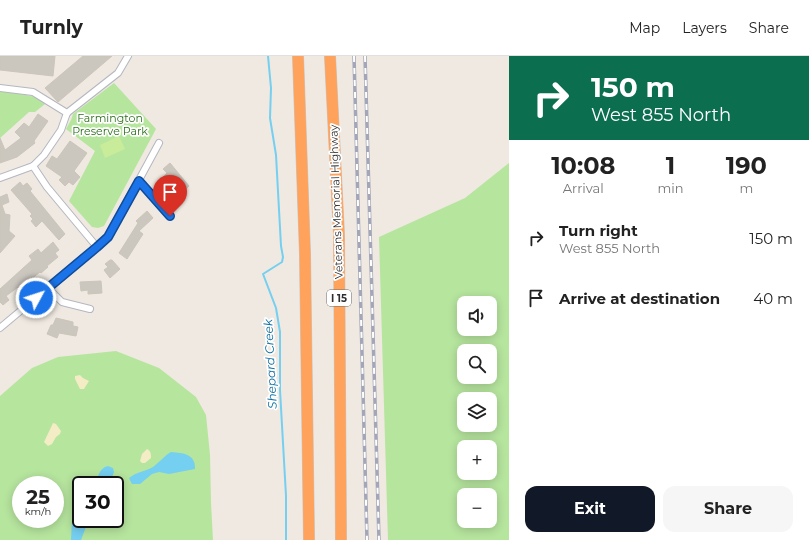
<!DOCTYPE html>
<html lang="en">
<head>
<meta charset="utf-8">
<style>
  body { margin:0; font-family:Montserrat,sans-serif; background:#f6f6f6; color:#222; height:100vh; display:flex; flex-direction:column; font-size:15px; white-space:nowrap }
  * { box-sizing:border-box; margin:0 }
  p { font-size:13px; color:#767676 }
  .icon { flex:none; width:22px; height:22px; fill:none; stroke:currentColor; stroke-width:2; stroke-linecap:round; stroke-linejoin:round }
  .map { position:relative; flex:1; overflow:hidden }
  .details { display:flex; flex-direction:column; background:#fff; width:300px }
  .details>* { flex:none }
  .banner { background:#0b6e4f; color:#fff; overflow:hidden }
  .buttons { position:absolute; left:457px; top:240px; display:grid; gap:8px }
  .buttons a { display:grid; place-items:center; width:40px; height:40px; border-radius:8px; background:#fff; box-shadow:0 2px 10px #0003; font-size:20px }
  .speed { position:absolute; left:12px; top:420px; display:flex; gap:8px; font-size:20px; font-weight:700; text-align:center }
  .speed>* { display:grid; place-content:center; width:52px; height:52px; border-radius:50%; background:#fff; box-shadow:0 2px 10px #0003; line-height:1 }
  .speed small { font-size:10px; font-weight:400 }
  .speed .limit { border:2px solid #111; border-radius:6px; background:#fff; color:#111 }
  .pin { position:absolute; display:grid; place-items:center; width:34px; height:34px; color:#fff; margin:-41px -17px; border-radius:50% 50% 50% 0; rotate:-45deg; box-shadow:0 0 4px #0007 }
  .pin .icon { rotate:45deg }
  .me { position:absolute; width:44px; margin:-22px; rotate:50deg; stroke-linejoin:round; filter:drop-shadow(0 0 3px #0008) }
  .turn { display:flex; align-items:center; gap:14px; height:84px; padding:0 16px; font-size:18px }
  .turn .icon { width:52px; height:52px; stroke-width:2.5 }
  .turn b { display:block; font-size:28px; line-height:34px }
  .eta { display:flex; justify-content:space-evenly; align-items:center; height:68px; text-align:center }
  .eta b { font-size:24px; font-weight:700; line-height:28px }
  .action { display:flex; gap:8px; margin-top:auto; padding:8px 16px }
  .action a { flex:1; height:46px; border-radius:12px; background:#111827; color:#fff; font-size:16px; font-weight:700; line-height:46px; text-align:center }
  .action a+a { background:#f6f6f6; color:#222 }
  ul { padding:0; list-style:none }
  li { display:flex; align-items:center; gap:12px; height:60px; padding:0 16px }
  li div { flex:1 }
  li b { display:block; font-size:15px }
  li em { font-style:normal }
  header { display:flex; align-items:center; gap:24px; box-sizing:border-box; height:56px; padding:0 20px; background:#fff; border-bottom:1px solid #e0e0e0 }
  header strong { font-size:19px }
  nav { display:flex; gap:22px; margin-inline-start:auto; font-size:14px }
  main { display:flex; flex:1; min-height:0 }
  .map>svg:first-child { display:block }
</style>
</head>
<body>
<header>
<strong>Turnly</strong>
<nav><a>Map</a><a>Layers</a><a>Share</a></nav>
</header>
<main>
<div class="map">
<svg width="509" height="484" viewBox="0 0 509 484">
  <rect width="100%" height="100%" fill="#efe9e1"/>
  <!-- green -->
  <g fill="#b6e59e" fill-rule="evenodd">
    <polygon points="114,27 156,73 104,170 98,172 92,171 69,145 95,95 66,73 71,64 73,58"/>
    <polygon points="0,34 36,41 45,48 35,56 29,56 0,82"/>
    <path d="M509,107V484H388L379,181L465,142ZM464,247H490V273H464ZM464,295H490V321H464ZM464,343H490V369H464ZM464,391H490V417H464ZM464,439H490V465H464Z"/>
    <path d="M116,295L159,312L196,341L206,359L210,399L211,447L213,484H0V340L32,312L58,301ZM21,429H55V463H21ZM81,429H115V463H81Z"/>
  </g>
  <!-- sand -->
  <g fill="#f3ecc5">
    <polygon points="80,319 83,322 89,325 84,333 80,333 75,323 75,320"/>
    <polygon points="53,367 56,368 61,375 60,378 56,381 52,388 48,390 44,386"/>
    <path d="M147,393C151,395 151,398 151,402L145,407H142L140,405L142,398Z"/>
  </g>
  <!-- pitch -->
  <polygon fill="#c9ec9a" points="119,80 125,93 105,102 100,89"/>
  <!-- water -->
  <g fill="#75cff0">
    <path d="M171,396C183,397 196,398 195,413L169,418L159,416L152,418L140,428H132L129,422C138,415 145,416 153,411C160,406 164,400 171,396Z"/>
    <path d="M108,410L113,412L114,416L109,429H95C98,421 99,412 108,410Z"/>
    <polygon points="81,449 81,463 89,463 81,484 71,484 72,464"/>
  </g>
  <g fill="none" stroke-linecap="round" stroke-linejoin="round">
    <!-- stream -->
    <polyline stroke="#75cff0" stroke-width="2" points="268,0 271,32 270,62 276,99 281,190 283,201 282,206 263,218 276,252 280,276 280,334 286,440 286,484"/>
  </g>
  <!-- building -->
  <g fill="#cbc7bf" stroke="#cbc5ba">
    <polygon points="0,0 55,0 53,20 0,14"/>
    <polygon points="83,0 112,0 58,46 45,32"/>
    <polygon points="38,58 48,65 34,85 35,87 17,101 0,107 0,82 5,94 21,82 15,76 24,67 29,71"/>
    <polygon points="70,85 87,97 74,115 80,121 73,129 69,126 65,130 59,124 62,121 46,110 52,100 57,103"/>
    <polygon points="170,107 189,130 179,139 163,121 167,117 163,113"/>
    <polygon points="20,126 23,130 27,127 32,133 30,135 65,178 59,184 42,165 36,171 31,165 33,163 30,160 32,158 11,134"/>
    <polygon points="7,138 9,146 2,149 5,158 10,159 9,175 15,180 0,197 0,141"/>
    <polygon points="147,155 153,162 139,175 143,178 127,203 119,197 138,167 136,165"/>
    <polygon points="53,186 59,194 55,197 58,201 47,210 48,211 41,217 40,216 25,228 26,230 21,234 18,231 6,240 9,244 3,249 0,246 0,233 32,204 29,200 38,193 41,197"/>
    <polygon points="110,204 112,204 120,213 110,222 104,214 108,211 105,208"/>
    <polygon points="101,225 102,237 88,238 88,234 81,235 80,226"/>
    <polygon points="56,262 73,266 73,270 78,271 76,280 59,277 57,282 47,278 51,269 53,269"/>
  </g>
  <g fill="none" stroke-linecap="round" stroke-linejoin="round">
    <!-- street casing -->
    <g stroke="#b4b7c1" stroke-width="8">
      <g id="street">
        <polyline points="0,32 33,36 67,57"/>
        <polyline points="67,57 118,17 128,0"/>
        <polyline points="33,110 47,131 97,191"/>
        <polyline points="0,122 33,110 44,99 61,74 67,57"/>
        <polyline points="139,125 169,160"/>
        <polyline points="48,232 62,246 90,253"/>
        <polyline points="0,272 97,191 108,181 159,87"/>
      </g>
    </g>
    <!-- highway casing -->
    <g stroke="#c9c9c9" stroke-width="12">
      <g id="highway">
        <polyline points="298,0 305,198 309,484"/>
        <polyline points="330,0 339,179 341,484"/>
      </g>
    </g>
    <!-- street -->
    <use href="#street" stroke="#fff" stroke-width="6"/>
    <!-- highway -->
    <use href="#highway" stroke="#ffa35c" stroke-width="11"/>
    <!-- rail casing -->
    <g stroke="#a3a6b8" stroke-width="3.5">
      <g id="rail">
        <polyline points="354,0 367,484"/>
        <polyline points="365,0 379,484"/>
      </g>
    </g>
    <!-- rail -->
    <use href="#rail" stroke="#fff" stroke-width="2" stroke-dasharray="6" stroke-linecap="butt"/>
  </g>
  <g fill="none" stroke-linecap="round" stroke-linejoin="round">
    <!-- route casing -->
    <g stroke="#114b97" stroke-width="10">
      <polyline id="route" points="36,242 97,191 108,181 139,125 170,160"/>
    </g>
    <!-- route -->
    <use href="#route" stroke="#1a73e8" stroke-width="7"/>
  </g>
  <g text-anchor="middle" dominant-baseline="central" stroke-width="3.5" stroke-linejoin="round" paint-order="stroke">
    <!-- shield labels -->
    <rect fill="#fff" stroke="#6d6d6d" stroke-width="1" x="327" y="234" width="24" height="16" rx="3"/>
    <g font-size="10" font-weight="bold" fill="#2e2e2e">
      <text x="339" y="242">I 15</text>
    </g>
    <!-- park labels -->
    <g font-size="11" fill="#2c6e1b" stroke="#fff">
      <text x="110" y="62">Farmington<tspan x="110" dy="13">Preserve Park</tspan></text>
    </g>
    <!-- street labels -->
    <g font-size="11" fill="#2e2e2e" stroke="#fff">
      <text transform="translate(336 146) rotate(-92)">Veterans Memorial Highway</text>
    </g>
    <!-- water labels -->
    <g font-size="12" font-style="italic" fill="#0d6fa3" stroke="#fff">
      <text transform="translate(270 308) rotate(-93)">Shepard Creek</text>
    </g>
  </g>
</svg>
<div class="buttons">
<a><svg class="icon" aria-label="sound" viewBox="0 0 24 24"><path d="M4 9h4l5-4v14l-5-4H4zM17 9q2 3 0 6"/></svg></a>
<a><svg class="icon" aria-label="search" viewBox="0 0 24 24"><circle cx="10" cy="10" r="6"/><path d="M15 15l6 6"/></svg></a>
<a><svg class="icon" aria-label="layers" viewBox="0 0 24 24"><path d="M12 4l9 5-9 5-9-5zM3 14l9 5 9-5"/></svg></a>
<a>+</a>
<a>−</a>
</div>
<div class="speed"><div>25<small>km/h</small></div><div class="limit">30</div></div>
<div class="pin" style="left:170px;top:160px;background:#d93025"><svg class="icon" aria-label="arrive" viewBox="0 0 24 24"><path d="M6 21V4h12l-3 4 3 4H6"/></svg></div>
<svg class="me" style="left:36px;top:242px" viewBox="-20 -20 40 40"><circle r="17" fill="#1a73e8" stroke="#fff" stroke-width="3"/><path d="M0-11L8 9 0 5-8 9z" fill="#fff"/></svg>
</div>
<section class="details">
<div class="banner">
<div class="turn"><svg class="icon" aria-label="right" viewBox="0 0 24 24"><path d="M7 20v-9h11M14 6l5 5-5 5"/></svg><div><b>150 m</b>West 855 North</div></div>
</div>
<div class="eta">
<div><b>10:08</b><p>Arrival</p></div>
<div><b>1</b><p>min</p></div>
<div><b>190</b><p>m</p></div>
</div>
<ul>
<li><svg class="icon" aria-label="right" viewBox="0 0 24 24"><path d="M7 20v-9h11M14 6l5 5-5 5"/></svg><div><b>Turn right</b><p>West 855 North</p></div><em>150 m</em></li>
<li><svg class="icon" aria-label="arrive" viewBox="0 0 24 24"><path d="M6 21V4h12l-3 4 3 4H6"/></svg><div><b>Arrive at destination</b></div><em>40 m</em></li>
</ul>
<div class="action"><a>Exit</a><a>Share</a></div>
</section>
</main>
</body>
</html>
